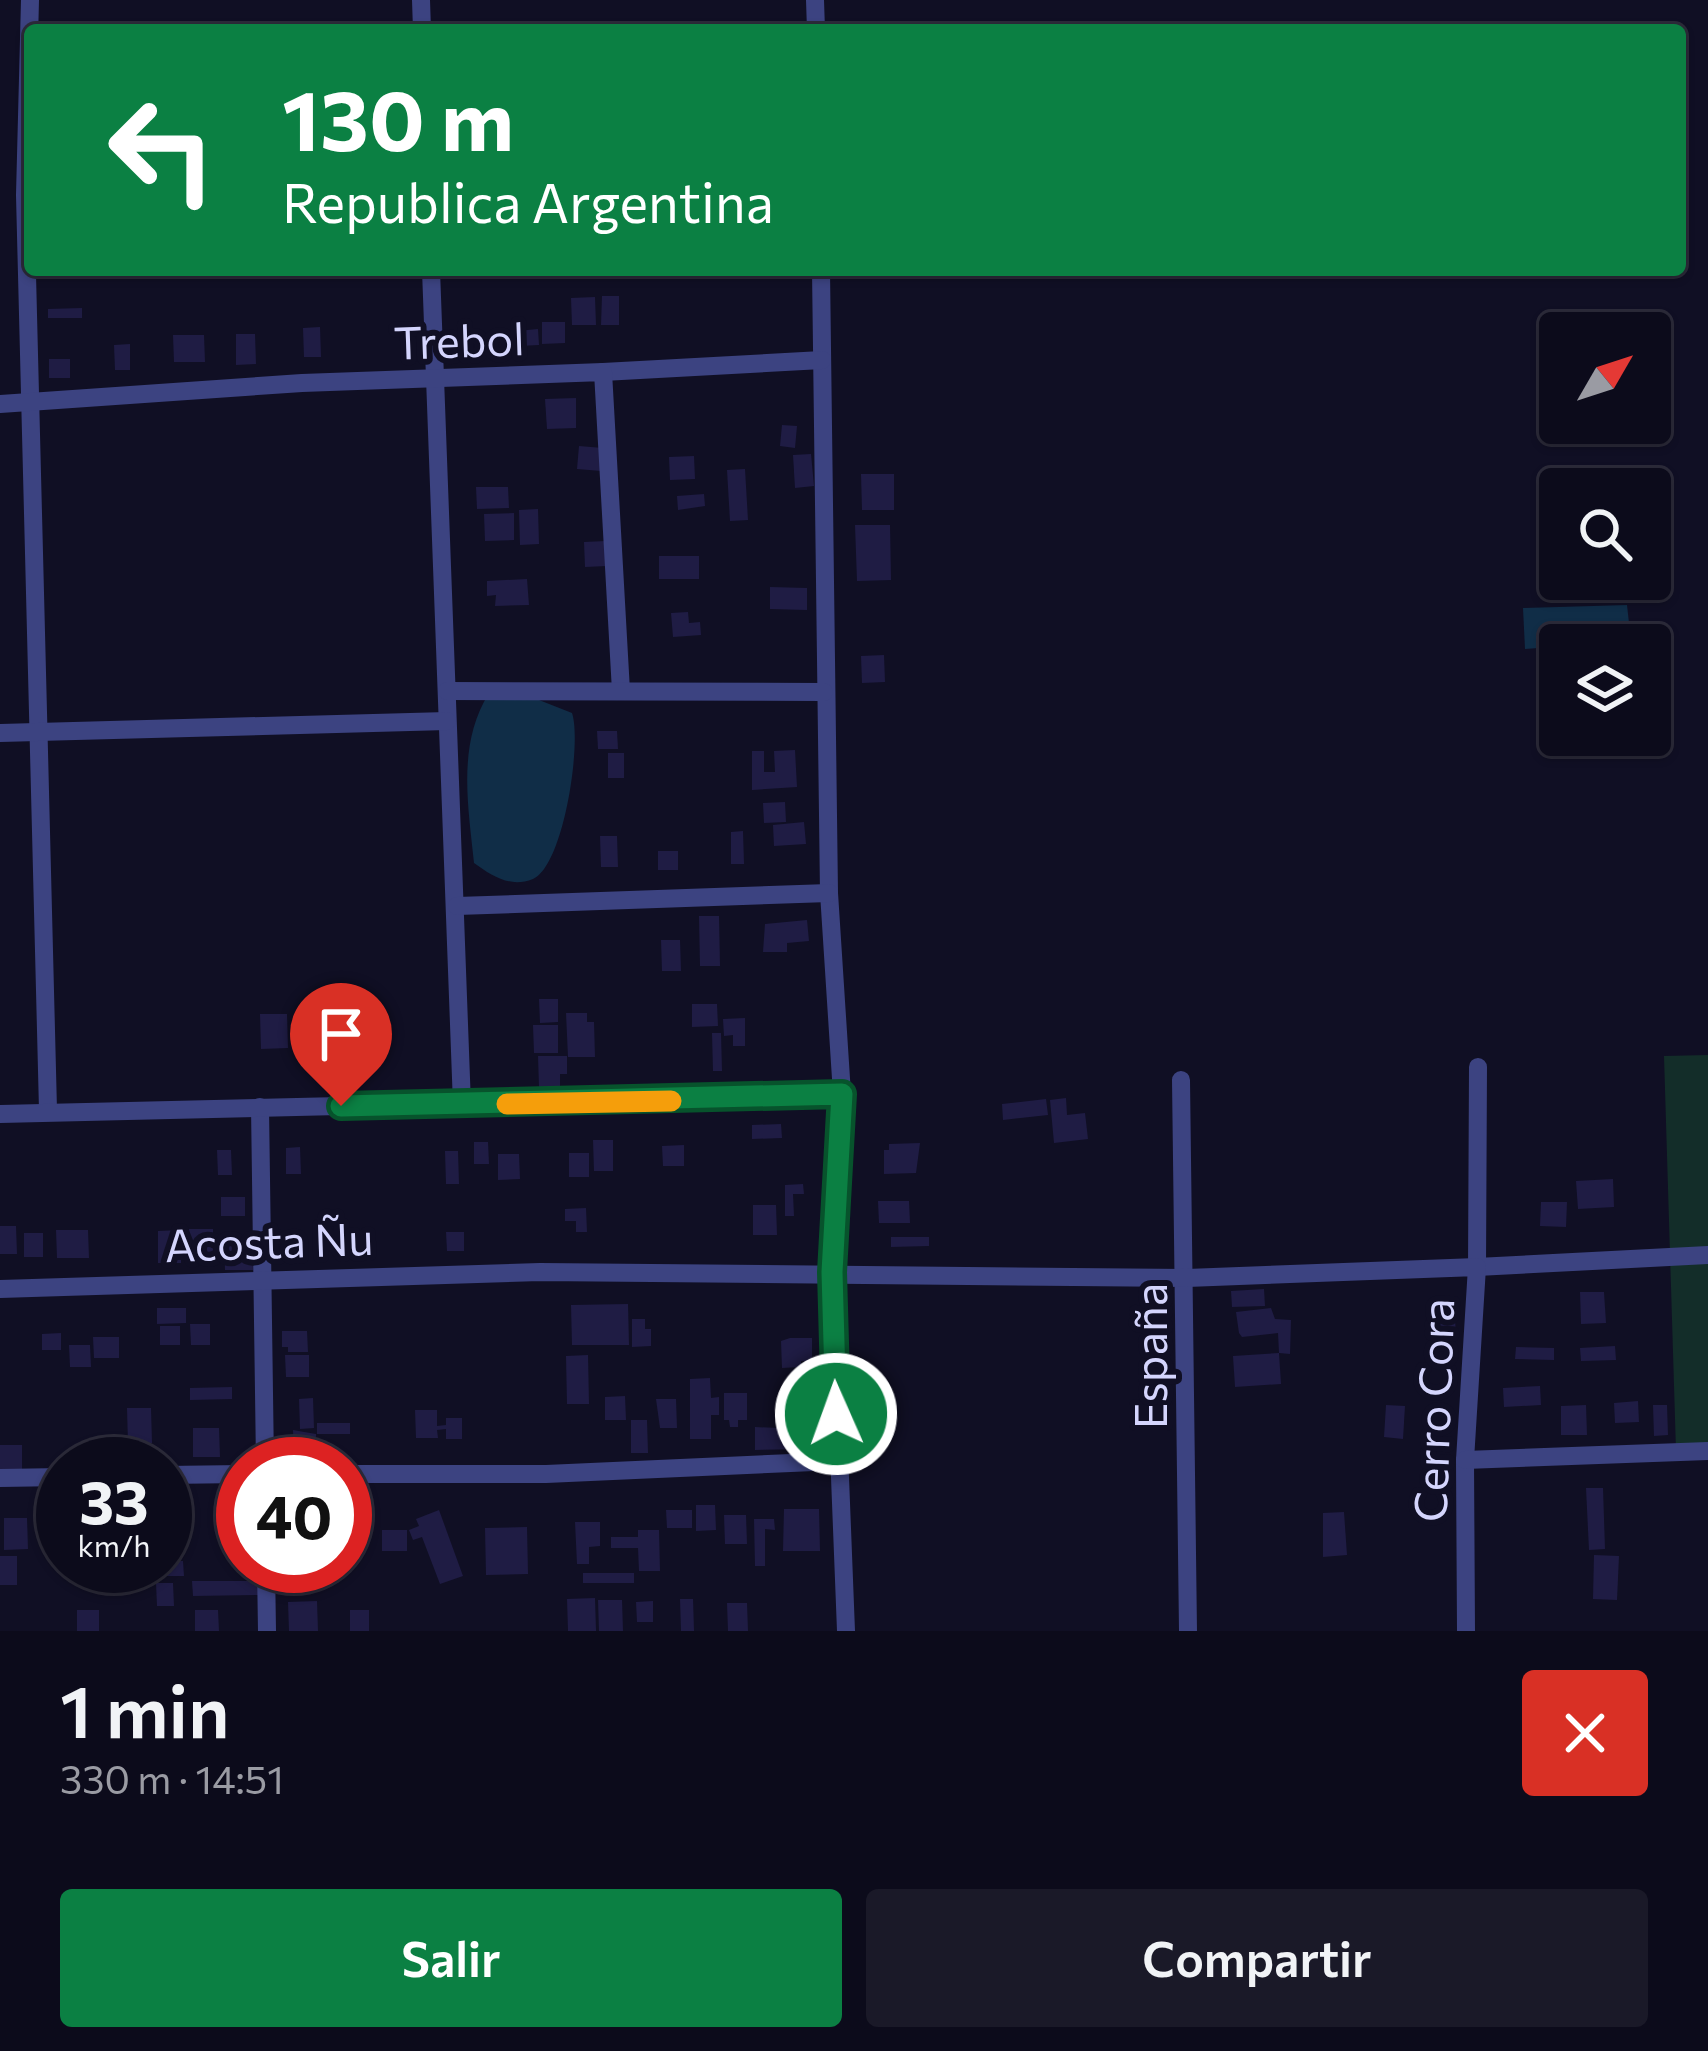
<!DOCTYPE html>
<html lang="es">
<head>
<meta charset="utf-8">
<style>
  body { margin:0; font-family:Commissioner,sans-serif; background:#1a1928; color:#f1f3f6; height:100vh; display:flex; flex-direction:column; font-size:45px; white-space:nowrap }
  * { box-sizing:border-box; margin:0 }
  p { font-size:39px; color:#9a9ba3 }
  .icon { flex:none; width:66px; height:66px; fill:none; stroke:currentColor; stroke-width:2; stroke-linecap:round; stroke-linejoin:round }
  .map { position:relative; height:1631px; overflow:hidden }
  .side { display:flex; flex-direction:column; background:#0c0b1b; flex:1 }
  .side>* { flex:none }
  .guide { position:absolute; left:24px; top:24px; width:1662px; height:252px; border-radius:12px; box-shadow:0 3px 9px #0004,0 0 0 3px #2c2b3a; background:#0b8043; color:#fff; overflow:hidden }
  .needle { width:78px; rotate:51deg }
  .fabs { position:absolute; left:1539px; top:312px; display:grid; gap:24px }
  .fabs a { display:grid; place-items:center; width:132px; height:132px; border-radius:12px; background:#0c0b1b; box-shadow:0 3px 9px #0004,0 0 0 3px #2c2b3a; font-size:60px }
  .speed { position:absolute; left:36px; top:1437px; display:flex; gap:24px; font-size:60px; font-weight:700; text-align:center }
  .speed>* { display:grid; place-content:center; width:156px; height:156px; border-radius:50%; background:#0c0b1b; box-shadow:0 3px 9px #0004,0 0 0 3px #2c2b3a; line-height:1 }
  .speed small { font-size:30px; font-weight:400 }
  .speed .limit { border:18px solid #d22; background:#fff; color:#111 }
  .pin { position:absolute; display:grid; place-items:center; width:102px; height:102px; color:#fff; margin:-123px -51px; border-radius:50% 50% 50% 0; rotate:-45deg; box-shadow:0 0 12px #0007 }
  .pin .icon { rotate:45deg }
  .me { position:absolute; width:132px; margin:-66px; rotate:358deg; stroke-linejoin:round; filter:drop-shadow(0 0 9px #0008) }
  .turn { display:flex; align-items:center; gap:42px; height:252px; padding:0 60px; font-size:54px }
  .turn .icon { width:156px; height:156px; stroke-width:2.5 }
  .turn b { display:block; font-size:84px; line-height:102px }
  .round { display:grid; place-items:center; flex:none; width:126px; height:126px; border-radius:12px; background:#1a1928 }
  .overview { display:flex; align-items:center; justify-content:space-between; height:204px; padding:0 60px }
  h1 { font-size:72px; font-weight:600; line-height:90px }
  .cta { display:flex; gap:24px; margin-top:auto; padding:24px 60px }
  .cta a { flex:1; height:138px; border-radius:12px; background:#0b8043; color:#fff; font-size:48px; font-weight:600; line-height:138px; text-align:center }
  .cta a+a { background:#1a1928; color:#f1f3f6 }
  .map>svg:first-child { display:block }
</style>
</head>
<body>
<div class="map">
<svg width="1708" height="1631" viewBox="0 0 1708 1631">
  <rect width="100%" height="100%" fill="#100f24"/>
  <!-- green -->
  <polygon fill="#132d29" points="1708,1055 1708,1451 1676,1451 1664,1056"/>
  <!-- water -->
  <g fill="#102d47">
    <polygon points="1627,605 1631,641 1525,649 1523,608"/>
    <path d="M489,693L539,700L572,713C582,742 564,866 533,879C510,888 492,876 474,863C468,805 457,744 489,693Z"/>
  </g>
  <!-- building -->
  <g fill="#1f1c44">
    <polygon points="602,296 619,296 619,325 601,325"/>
    <polygon points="595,297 596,325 572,325 571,298"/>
    <polygon points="82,308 82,318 48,318 48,309"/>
    <polygon points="542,322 565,322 565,343 542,344"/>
    <polygon points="320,327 321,357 304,357 303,328"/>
    <polygon points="538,329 539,345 519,346 517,331"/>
    <polygon points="236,334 255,334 256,364 236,365"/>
    <polygon points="173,335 204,335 205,362 174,362"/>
    <polygon points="130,344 130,370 115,370 114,345"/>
    <rect x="49" y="359" width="21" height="19"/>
    <polygon points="576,398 576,428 547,429 545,399"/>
    <polygon points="782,425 797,426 795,448 780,446"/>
    <polygon points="579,446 603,448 601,471 577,469"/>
    <polygon points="811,454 814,486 795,488 793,455"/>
    <polygon points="694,456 695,479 670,480 669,457"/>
    <polygon points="745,469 748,520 730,521 727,470"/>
    <polygon points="861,474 894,474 894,510 862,510"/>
    <polygon points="476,487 508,487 509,508 477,509"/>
    <polygon points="704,494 705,506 678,510 677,496"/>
    <polygon points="538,509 539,544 520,545 519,510"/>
    <polygon points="514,513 514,540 485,541 484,514"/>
    <polygon points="855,525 890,525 891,580 857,581"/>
    <polygon points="606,541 607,566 585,567 584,542"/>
    <rect x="659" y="556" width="40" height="23"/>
    <polygon points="527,579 529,605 495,606 496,595 487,596 487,581"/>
    <polygon points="770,587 807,588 807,610 770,609"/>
    <polygon points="688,612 689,623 700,622 701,635 673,637 671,613"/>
    <polygon points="884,655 885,682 862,683 861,656"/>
    <polygon points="597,731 617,731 618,749 598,749"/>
    <polygon points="795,750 797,787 752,790 752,751 764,751 764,772 775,772 774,751"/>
    <rect x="608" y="753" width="16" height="25"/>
    <polygon points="785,802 786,822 764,823 763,803"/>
    <polygon points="804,822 806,844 774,846 773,825"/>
    <polygon points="743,831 744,864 731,864 731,832"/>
    <polygon points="600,836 617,836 618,867 601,867"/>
    <rect x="658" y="851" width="20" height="19"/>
    <polygon points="699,916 719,916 720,966 700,966"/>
    <polygon points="807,920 809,941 787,943 787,952 763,952 765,924"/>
    <polygon points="661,940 680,940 681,971 662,971"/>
    <polygon points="539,999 558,999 558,1022 540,1023"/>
    <polygon points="692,1004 717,1004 718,1026 692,1027"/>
    <polygon points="566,1013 587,1013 587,1022 594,1022 595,1057 568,1057"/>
    <polygon points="260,1014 287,1014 288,1048 261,1049"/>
    <polygon points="745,1018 745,1046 733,1046 733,1035 724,1036 723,1019"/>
    <polygon points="533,1025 558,1025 558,1053 534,1053"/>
    <polygon points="712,1033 721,1033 722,1071 713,1071"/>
    <polygon points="295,1040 321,1040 321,1055 295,1056"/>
    <polygon points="538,1056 567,1056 567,1074 560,1074 560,1087 539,1087"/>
    <polygon points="1066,1098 1067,1115 1085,1113 1088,1139 1054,1143 1050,1100"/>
    <polygon points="1046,1099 1048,1115 1003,1120 1002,1104"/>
    <polygon points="781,1124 782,1138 752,1139 752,1125"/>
    <polygon points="593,1140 613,1140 613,1171 594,1171"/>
    <polygon points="474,1142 488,1142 489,1164 474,1164"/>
    <polygon points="920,1143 916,1173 884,1174 884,1150 889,1150 889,1144"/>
    <polygon points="684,1145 684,1166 663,1166 662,1146"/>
    <polygon points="300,1147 301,1174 286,1174 286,1148"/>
    <polygon points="217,1150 231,1150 232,1175 218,1175"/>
    <polygon points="445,1151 458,1151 459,1184 446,1184"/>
    <rect x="569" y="1153" width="20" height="24"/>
    <polygon points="498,1154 519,1154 520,1179 498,1180"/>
    <polygon points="1613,1179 1614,1207 1578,1209 1576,1181"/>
    <polygon points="803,1184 804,1194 793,1194 794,1216 785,1216 785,1185"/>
    <rect x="221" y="1197" width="24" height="19"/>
    <polygon points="878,1201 909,1201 910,1223 879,1223"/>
    <polygon points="1541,1202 1567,1202 1566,1227 1540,1226"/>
    <polygon points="753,1205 776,1205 777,1235 753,1235"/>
    <polygon points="586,1208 587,1232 576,1232 576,1221 565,1221 565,1209"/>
    <polygon points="0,1226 16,1226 17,1254 0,1254"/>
    <polygon points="189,1229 213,1229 213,1265 190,1265"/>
    <polygon points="56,1230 88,1230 89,1258 57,1258"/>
    <polygon points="181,1230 181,1263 158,1263 158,1231"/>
    <polygon points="446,1232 464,1232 464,1251 447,1251"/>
    <rect x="24" y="1233" width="19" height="24"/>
    <polygon points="891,1237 929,1237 929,1246 891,1247"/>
    <polygon points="224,1242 252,1242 253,1270 225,1270"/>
    <polygon points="1264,1289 1265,1306 1232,1307 1231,1291"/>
    <polygon points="1580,1292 1604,1292 1606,1323 1581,1324"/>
    <polygon points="628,1304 629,1345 572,1345 571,1305"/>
    <polygon points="157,1308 186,1308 186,1323 157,1324"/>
    <polygon points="1271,1308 1275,1319 1291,1320 1290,1354 1279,1353 1278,1333 1242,1337 1239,1333 1236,1312"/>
    <polygon points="632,1319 645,1319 645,1329 651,1329 651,1346 632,1347"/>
    <polygon points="1455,1319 1456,1335 1429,1337 1428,1320"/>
    <polygon points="190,1324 210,1324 210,1345 191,1345"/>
    <rect x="160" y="1326" width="20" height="19"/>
    <polygon points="282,1331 307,1331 308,1352 288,1352 288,1347 282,1347"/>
    <polygon points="61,1333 61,1350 42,1350 42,1334"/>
    <polygon points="93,1337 119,1337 119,1358 94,1358"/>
    <polygon points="790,1338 812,1338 812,1361 801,1361 801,1367 782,1368 781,1341"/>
    <polygon points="69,1345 90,1345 91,1367 70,1367"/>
    <polygon points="1615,1346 1616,1360 1581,1361 1580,1348"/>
    <polygon points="1516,1347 1554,1348 1554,1360 1515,1359"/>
    <polygon points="1279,1353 1281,1384 1235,1387 1233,1356"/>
    <polygon points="285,1355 309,1355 309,1377 286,1377"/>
    <polygon points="588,1355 589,1404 567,1404 566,1356"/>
    <polygon points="710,1378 711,1398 719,1397 719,1415 711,1415 711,1439 690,1439 690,1379"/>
    <polygon points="810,1382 810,1401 791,1401 791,1383"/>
    <polygon points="1540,1386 1541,1405 1504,1407 1503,1388"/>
    <polygon points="232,1387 232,1399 190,1400 190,1388"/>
    <polygon points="724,1393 747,1393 747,1420 738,1420 738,1427 730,1427 729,1420 724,1420"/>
    <polygon points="625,1396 626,1420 605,1420 605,1397"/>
    <polygon points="313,1398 314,1428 300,1429 299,1399"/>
    <polygon points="656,1399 676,1399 677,1428 660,1428"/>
    <polygon points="1638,1401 1639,1422 1615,1423 1614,1403"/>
    <polygon points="1386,1405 1405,1406 1403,1439 1384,1437"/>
    <polygon points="1586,1405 1587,1435 1561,1435 1561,1406"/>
    <polygon points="1653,1405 1667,1405 1668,1435 1654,1436"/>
    <polygon points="127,1408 151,1408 152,1443 128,1444"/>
    <polygon points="415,1410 437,1410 437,1426 446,1425 446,1418 462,1418 462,1439 446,1439 446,1429 437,1430 438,1438 416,1438"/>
    <polygon points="631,1420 647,1420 648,1453 631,1453"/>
    <rect x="317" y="1423" width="33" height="11"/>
    <polygon points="755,1427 803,1429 804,1449 755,1450"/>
    <polygon points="193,1428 219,1428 220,1457 193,1457"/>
    <polygon points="293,1430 316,1434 316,1455 294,1455"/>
    <rect x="0" y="1445" width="22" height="29"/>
    <polygon points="1586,1488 1603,1488 1605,1549 1589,1550"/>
    <polygon points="226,1502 243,1502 243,1527 227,1527"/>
    <polygon points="696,1505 715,1505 716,1530 696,1531"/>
    <polygon points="784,1509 819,1509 820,1551 783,1551"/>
    <polygon points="439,1510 463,1576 440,1584 422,1537 413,1540 409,1530 419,1526 416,1519"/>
    <polygon points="666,1510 692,1510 692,1528 667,1528"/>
    <polygon points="1344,1512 1347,1555 1323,1557 1323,1513"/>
    <polygon points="724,1515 746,1515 747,1544 725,1544"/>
    <polygon points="4,1518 27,1518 28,1549 4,1550"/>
    <polygon points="754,1519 774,1519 775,1530 765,1529 765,1566 755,1566"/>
    <polygon points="575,1522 600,1522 600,1546 589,1547 589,1564 577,1564"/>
    <polygon points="527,1527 528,1574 486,1575 485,1528"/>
    <rect x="382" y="1530" width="25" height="21"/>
    <polygon points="638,1530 659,1530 660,1571 639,1571 638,1548 611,1548 611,1537 638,1537"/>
    <polygon points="1594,1555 1619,1556 1617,1600 1593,1599"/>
    <rect x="0" y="1556" width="17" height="29"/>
    <polygon points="165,1561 183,1561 184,1576 154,1576 154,1566 165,1566"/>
    <rect x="583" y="1573" width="51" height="10"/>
    <polygon points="192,1581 259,1581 259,1595 193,1596"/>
    <polygon points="156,1583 173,1583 174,1606 157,1606"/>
    <polygon points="595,1598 596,1631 568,1631 567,1599"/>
    <polygon points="680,1599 693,1599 694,1631 681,1631"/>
    <polygon points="598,1600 622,1600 623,1631 599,1631"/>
    <polygon points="317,1601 318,1631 289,1631 288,1602"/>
    <polygon points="653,1601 653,1622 637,1622 636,1602"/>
    <polygon points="727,1603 747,1603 748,1631 728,1631"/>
    <rect x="77" y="1610" width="22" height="21"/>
    <polygon points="195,1610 218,1610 219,1631 195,1631"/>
    <rect x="350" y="1610" width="19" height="21"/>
  </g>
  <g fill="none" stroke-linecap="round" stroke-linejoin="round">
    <!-- minor -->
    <g stroke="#3c4381" stroke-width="18">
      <polyline points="30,0 25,195 48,1110"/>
      <polyline points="421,0 422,30"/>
      <polyline points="815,0 816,30"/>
      <polyline points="431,270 462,1105"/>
      <polyline points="821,270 829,893 842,1094 832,1272 846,1631"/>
      <polyline points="603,372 822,360"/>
      <polyline points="0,404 302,383 603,372 621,691"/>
      <polyline points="447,691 824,692"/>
      <polyline points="0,733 447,721"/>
      <polyline points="457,906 829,893"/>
      <polyline points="1478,1067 1477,1267 1708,1255"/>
      <polyline points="1181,1080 1188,1631"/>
      <polyline points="260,1107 265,1464"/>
      <polyline points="0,1114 842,1094"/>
      <polyline points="0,1289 540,1272 1187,1278 1477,1267 1465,1460 1466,1631"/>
      <polyline points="1465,1460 1708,1451"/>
      <polyline points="345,1474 546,1474 837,1461"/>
      <polyline points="165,1475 243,1474"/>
      <polyline points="0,1478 63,1477"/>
      <polyline points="266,1566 267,1631"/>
    </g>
  </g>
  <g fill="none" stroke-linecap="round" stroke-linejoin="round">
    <!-- route casing -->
    <g stroke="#07532c" stroke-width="30">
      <polyline id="route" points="341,1106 842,1094 832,1272 836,1414"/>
    </g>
    <!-- route -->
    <use href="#route" stroke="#0b8043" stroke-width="21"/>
    <!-- slow -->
    <polyline stroke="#f59e0b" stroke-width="21" points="507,1104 671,1101"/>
  </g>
  <g text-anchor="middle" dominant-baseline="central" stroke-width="12" stroke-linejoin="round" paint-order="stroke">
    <!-- street labels -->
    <g font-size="45" fill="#d4d5fd" stroke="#100f24">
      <text transform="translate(459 339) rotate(-2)">Trebol</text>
      <text transform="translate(269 1240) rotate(-2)">Acosta Ñu</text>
      <text transform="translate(1148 1356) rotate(-90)">España</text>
      <text transform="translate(1432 1410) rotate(-88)">Cerro Cora</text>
    </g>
  </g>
</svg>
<div class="fabs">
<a><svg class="needle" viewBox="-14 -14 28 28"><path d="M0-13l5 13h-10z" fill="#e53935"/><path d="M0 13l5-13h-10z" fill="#9a9ba3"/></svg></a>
<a><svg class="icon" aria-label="search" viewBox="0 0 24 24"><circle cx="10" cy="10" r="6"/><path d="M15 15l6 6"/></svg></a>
<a><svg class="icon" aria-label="layers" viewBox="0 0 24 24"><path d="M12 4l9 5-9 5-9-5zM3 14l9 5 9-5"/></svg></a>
</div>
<div class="speed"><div>33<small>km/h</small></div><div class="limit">40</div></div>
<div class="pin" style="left:341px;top:1106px;background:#d93025"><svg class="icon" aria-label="arrive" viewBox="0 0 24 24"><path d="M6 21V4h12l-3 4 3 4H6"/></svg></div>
<svg class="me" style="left:836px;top:1414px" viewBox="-20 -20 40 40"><circle r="17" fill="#0b8043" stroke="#fff" stroke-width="3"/><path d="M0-11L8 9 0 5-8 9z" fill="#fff"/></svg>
<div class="guide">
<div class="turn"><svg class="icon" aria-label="left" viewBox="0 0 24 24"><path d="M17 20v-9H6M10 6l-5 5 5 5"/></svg><div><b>130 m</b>Republica Argentina</div></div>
</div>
</div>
<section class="side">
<div class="overview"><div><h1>1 min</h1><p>330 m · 14:51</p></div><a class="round" style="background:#d93025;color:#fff"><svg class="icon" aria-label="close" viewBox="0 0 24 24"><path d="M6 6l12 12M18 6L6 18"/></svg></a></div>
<div class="cta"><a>Salir</a><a>Compartir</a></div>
</section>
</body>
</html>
